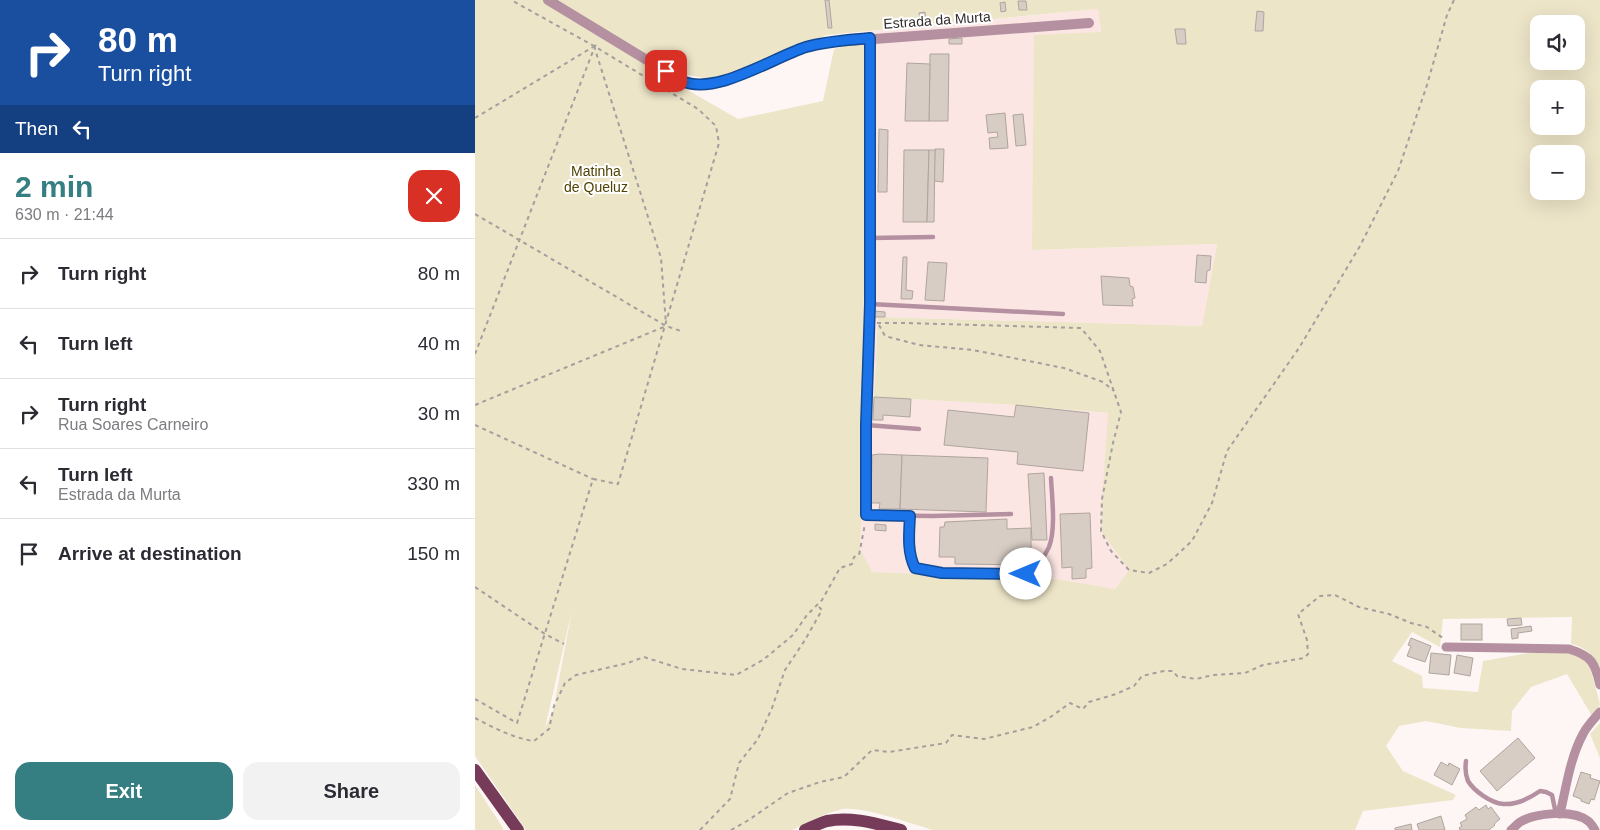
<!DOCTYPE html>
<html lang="en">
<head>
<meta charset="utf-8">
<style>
  body { margin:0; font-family:Helvetica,sans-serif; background:#f2f2f3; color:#2b2b33; height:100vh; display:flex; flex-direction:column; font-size:19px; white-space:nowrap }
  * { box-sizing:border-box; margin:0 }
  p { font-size:16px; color:#7c7c81 }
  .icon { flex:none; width:28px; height:28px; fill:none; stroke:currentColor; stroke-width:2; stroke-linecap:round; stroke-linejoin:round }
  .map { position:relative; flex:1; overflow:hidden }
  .side { display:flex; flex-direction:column; background:#fff; width:475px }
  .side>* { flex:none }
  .banner { background:#1a4fa0; color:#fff; overflow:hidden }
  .fabs { position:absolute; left:1055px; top:15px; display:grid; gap:10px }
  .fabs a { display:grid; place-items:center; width:55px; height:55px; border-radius:10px; background:#fff; box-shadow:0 5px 20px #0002; font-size:25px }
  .pin { position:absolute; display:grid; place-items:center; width:42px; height:42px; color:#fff; margin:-21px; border-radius:10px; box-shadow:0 2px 8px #0006 }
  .me { position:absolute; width:55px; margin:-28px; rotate:270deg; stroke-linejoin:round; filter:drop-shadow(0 0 4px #0008) }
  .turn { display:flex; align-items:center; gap:18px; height:105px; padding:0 15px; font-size:22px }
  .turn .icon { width:65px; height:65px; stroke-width:2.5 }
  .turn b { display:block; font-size:35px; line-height:42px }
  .then { display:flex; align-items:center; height:48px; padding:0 15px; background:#0003; gap:10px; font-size:19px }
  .round { display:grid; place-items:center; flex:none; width:52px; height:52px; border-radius:15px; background:#f2f2f3 }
  .overview { display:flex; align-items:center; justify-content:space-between; height:85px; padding:0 15px }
  h1 { font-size:30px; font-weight:600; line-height:38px; color:#357e81 }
  .action { display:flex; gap:10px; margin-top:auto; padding:10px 15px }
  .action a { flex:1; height:58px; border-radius:15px; background:#357e81; color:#fff; font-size:20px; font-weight:600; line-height:58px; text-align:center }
  .action a+a { background:#f2f2f3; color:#2b2b33 }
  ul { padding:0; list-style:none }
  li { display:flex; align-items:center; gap:15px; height:70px; padding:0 15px; border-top:1px solid #e1e1e2 }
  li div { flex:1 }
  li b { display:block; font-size:19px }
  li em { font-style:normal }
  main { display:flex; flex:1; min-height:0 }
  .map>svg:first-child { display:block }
</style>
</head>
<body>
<main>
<section class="side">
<div class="banner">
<div class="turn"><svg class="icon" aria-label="right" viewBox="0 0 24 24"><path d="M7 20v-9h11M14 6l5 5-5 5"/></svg><div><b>80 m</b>Turn right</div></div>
<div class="then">Then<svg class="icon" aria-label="left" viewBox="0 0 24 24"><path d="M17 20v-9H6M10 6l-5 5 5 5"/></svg></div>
</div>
<div class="overview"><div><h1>2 min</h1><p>630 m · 21:44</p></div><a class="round" style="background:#d93025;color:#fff"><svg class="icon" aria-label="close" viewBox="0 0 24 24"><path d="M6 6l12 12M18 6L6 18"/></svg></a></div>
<ul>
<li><svg class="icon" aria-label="right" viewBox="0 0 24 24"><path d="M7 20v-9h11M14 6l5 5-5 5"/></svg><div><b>Turn right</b></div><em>80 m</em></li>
<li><svg class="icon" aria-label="left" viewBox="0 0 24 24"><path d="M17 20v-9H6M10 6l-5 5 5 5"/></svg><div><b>Turn left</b></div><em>40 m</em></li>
<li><svg class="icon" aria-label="right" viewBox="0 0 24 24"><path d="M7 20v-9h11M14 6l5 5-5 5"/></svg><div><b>Turn right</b><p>Rua Soares Carneiro</p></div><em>30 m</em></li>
<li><svg class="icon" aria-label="left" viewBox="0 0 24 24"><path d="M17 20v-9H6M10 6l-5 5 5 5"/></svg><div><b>Turn left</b><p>Estrada da Murta</p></div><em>330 m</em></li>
<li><svg class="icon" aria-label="arrive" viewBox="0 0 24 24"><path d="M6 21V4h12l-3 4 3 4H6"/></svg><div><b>Arrive at destination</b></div><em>150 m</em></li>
</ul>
<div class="action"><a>Exit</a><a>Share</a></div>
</section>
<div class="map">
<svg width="1125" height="830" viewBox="0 0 1125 830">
  <rect width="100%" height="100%" fill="#fef6f5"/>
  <!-- built -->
  <polygon fill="#fce6e3" points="623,9 626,32 557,250 742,244 727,326 403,317 399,397 541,405 634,413 627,499 626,531 654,570 639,590 581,579 397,572 385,548 386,524 392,46 389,32"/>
  <!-- green -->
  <g fill="#ede5c8" fill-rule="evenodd">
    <path d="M0,0H1125V671C1120,656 1111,647 1096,644L1097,617L968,619L965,647L937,632L917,661L947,676L948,688L1003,692L1008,661L1054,653H1094L1102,655L1114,663L1125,704L1123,710L1117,716L1092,674L1056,687L1037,711L1036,731L986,728L951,721L924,726L911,746L928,771L981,795L978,800L888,811L880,830H458C438,824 387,806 368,809C350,813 333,822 317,830H51L0,756ZM623,9L626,32L559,35L557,250L742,244L727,326L403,317L399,397L541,405L633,413L627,499L626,531L654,570L640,589L581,579L397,572L385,548L386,524L392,46L395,39L359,49L348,101L263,119L197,81L208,74L229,78L239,77L258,73L352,35ZM1064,24H1101V61H1064ZM1064,89H1101V126H1064ZM1064,154H1101V191H1064ZM97,610L79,706L84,697L70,728Z"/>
    <polygon points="1125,723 1125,758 1115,734"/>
    <polygon points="0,785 28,828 28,830 0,830"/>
  </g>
  <!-- building -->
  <g fill="#d7cdc5" stroke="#afa59e">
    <polygon points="350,0 354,0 357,28 353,28"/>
    <polygon points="543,1 551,1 552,10 544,10"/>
    <polygon points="530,2 531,11 526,12 525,3"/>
    <polygon points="782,11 789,12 788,31 780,31"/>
    <polygon points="450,12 451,27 446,27 444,13"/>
    <polygon points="700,29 710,29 711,44 702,44"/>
    <polygon points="487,38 487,44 474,44 474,39"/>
    <polygon points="455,54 474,54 473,121 454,121"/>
    <polygon points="432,63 455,64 454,121 430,121"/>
    <polygon points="530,113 533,148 515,149 514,138 523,137 522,132 513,133 511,115"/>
    <polygon points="548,114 551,145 541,146 538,115"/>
    <polygon points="404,129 413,130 412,192 403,192"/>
    <polygon points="460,149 469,149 468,182 459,181"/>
    <polygon points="429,150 454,150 452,222 428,222"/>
    <polygon points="454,150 460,150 459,222 452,222"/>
    <polygon points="722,255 736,256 735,270 732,271 731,283 720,282"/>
    <polygon points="428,257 432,257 431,290 438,291 437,299 426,299"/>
    <polygon points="453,262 472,263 469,301 450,300"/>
    <polygon points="626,276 654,278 655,286 658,287 660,298 657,299 658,306 628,305"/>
    <polygon points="399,311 410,312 410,317 399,317"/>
    <polygon points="399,397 436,399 435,417 408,415 408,420 398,420"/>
    <polygon points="541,405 614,413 608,471 542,464 543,452 469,445 473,410 539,417"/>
    <polygon points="404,454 427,455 425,509 404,509 405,503 396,503 397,455"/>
    <polygon points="427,455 513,458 511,512 425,509"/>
    <polygon points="569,473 572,540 557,540 553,474"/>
    <polygon points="615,513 617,568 611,569 611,578 597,579 597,567 587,568 585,514"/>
    <polygon points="532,519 532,529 556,528 556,565 480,564 480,557 464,557 465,527 469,527 470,522"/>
    <polygon points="400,524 411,525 411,531 400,530"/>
    <polygon points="1046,618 1047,625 1033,626 1032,619"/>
    <rect x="986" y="624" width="21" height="16"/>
    <polygon points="1056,626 1057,631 1043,633 1043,638 1037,639 1036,629"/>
    <polygon points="936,638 956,646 950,662 932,656 936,646 933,645"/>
    <polygon points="956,653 976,655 974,675 954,673"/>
    <polygon points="982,655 998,658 995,676 979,673"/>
    <polygon points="1043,738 1060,758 1022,791 1005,771"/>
    <polygon points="966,762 973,766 974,763 985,769 977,785 959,775"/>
    <polygon points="1106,772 1116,775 1115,778 1125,781 1119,800 1116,799 1114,804 1106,801 1106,799 1098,796"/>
    <polygon points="1011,805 1013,809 1016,807 1025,819 1019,824 1020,825 1014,830 985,830 984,828 987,826 985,823 992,819 990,815 1001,807 1004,810"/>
    <polygon points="966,816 970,830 944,830 942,824"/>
    <polygon points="936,824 937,830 920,830 920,828"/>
  </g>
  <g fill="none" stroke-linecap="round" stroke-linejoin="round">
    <!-- path -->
    <g stroke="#a49e9d" stroke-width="2" stroke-dasharray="4 4" stroke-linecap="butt">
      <polyline points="119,46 186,258 191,324"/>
      <polyline points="0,118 118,47"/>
      <polyline points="0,214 191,326 206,331"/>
      <polyline points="402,323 431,323 606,328 625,351 646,412 638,443 627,499 626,531 636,551 654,570 674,573 692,564 717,541 737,503 752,451 824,348 885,246 923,171 952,85 972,15 979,0"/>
      <polyline points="404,325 410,336 444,345 498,350 589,368 628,382 639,391"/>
      <polyline points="0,354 122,41"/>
      <polyline points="0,405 191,326"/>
      <polyline points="0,425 118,479"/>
      <polyline points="0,587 70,634 89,644"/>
      <polyline points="0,699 42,723 118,479 143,484 244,143 241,126 223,109 119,46 36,0"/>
      <path d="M0,718C19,728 38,738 59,741L74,729L79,706L90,683L101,675L153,663L169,657L207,669L261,675L288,660L318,635L332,615L347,600L365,568L377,564L379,557L384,555L390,524"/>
      <polyline points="225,830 255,799 264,763 283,739 297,708 310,670 330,640 347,610 342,605"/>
      <polyline points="256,830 272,821 313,793 345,782 369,777 397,750 414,752 471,743 477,735 509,739 558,727 577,716 595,703 608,709 614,702 641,694 659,686 667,676 689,671 698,671 702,676 721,679 738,675 770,673 788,665 829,658 833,654 832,640 823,614 845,596 860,595 884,607 914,614 936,623 952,627 968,638"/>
    </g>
    <!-- service -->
    <g stroke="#b490a0" stroke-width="4.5">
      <polyline points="395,238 458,237"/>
      <polyline points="395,304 588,314"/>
      <polyline points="391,425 444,429"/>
      <polyline points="391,515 457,516 536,514"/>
      <path d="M435,516C434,534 432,552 440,568L467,573L551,574C560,566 569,559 574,547C581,529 577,498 576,478"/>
      <path d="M991,761C990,768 990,774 993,781C999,791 1016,803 1028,804C1041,805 1055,798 1065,791L1071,792L1077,795L1081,814"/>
    </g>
    <!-- minor -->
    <g stroke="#b490a0" stroke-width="9">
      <polyline points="391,515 391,425 395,304 395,39"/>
      <path d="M971,647L1094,649C1117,656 1120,663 1125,685"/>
      <path d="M1085,814C1091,788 1095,758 1108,734C1112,726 1119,719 1125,712"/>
      <path d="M1036,830C1039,828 1042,824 1045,822C1060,813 1098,809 1113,821C1116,823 1118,827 1120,830"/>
    </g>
    <!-- tertiary -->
    <polyline stroke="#b490a0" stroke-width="10" points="73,0 208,82 221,85 243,83 328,48 346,43 614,23"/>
    <!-- primary -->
    <g stroke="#763b58" stroke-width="12">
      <polyline points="0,770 43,830"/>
      <path d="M330,830C337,827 345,823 352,821C377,816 402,824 426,830"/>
    </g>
  </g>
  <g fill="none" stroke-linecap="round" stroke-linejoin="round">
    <!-- route casing -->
    <g stroke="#114b97" stroke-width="12">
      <path id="route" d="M191,71C196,75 202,79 207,81C241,96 297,58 331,47C351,41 373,40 395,38V304L391,425V515L435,516C434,534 432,552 440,568L467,573L551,574"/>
    </g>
    <!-- route -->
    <use href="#route" stroke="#1a73e8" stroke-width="9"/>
  </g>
  <g text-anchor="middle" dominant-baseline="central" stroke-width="4" stroke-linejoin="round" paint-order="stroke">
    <!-- street labels -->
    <g font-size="14" fill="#332e2d" stroke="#fff">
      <text transform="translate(462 20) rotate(-4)">Estrada da Murta</text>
    </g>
    <!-- park labels -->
    <g font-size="14" fill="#4f4204" stroke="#fff">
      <text x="121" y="171">Matinha<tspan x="121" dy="16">de Queluz</tspan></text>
    </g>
  </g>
</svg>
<div class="fabs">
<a><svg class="icon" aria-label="sound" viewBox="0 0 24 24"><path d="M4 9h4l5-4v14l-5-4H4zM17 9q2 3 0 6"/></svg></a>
<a>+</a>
<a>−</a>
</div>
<div class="pin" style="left:191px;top:71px;background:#d93025"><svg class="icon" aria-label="arrive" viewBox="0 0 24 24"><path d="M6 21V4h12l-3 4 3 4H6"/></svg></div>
<svg class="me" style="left:551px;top:574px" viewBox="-20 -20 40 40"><circle r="19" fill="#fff"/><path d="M0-13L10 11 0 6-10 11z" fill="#1a73e8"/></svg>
</div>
</main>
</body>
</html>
